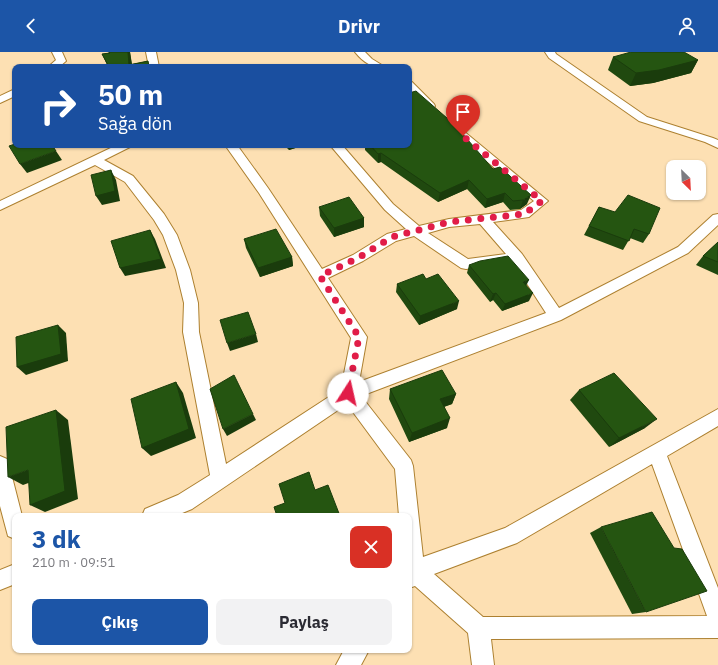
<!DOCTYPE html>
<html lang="tr">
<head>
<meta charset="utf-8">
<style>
  body { margin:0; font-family:"IBM Plex Sans",sans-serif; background:#f2f2f3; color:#2b2b33; height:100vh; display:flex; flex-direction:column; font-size:15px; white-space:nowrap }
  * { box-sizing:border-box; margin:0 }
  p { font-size:13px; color:#7c7c81 }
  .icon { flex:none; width:22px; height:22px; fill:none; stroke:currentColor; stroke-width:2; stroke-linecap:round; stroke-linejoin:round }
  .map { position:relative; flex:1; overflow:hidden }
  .sheet { position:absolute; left:12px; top:461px; width:400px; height:140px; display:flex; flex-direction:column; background:#fff; border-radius:8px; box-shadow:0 1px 3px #0004 }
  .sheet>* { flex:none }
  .guide { position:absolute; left:12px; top:12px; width:400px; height:84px; border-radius:8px; box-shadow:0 1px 3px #0004; background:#1a4fa0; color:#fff; overflow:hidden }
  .needle { width:26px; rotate:156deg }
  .tools { position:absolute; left:666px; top:108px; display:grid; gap:8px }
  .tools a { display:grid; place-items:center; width:40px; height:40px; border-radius:8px; background:#fff; box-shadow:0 1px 3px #0004; font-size:20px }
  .pin { position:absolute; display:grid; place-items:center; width:34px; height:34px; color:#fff; margin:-41px -17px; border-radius:50% 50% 50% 0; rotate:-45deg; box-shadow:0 0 4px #0007 }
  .pin .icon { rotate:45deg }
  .me { position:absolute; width:44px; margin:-22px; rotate:10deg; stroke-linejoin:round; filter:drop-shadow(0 0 3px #0008) }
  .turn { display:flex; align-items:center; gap:14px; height:84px; padding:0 20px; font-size:18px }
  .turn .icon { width:52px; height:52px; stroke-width:2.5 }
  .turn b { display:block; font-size:28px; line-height:34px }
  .round { display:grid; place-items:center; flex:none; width:42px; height:42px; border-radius:8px; background:#f2f2f3 }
  .overview { display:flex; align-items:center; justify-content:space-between; height:68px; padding:0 20px }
  h1 { font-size:24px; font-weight:800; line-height:30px; color:#1c55a7 }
  .action { display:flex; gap:8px; margin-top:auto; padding:8px 20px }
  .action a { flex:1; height:46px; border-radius:8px; background:#1c55a7; color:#fff; font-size:16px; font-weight:800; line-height:46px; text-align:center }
  .action a+a { background:#f2f2f3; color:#2b2b33 }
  header { display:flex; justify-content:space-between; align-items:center; height:52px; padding:0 20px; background:#1c55a7; color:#fff; font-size:18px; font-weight:800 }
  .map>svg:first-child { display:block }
</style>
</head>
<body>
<header><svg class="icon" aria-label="back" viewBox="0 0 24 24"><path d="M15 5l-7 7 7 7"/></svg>Drivr<svg class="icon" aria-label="person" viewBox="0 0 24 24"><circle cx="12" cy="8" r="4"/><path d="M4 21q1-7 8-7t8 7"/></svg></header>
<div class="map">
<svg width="718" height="613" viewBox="0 0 718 613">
  <rect width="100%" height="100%" fill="#fde0b3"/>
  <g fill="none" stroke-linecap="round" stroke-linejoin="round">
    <!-- street casing -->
    <g stroke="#ad8030" stroke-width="2">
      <g id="street">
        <polygon points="52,0 62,0 66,9 59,15 48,15 56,8"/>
        <polygon points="146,0 156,0 159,15 149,15"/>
        <path d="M355,0H365L372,7L385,15C371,15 364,11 355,0Z"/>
        <polygon points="545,0 555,0 556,2 647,65 713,86 718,88 718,96 705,90 639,69 549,6"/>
        <polygon points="409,29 412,30 434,52 435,54 434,56 426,56 409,38"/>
        <polygon points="15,37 15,44 0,51 0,44"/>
        <path d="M451,71L455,72L548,149L529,165L493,170L522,202L559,256L678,195L713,163L718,162V173L688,201L561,268L361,344L411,408L413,414L423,505L505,476L718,357V374L667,404L718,536V586L491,587L494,613H472L468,581L415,534L409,536V464H399L395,417L347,352L192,457L175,464H142L145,457L178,443L210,423L183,280L184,251L176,218L163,183L154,168L125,130L95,113L0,158V149L117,93H132L130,95L104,108L133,124L164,162L177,183L190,218L198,251L199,280L226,412L341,337L351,286L259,141L225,93H237L268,136L322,217L353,203L387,182L406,177L385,158L330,93H342L393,152L419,174L449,167L521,158L534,149L447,76L446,74L447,72ZM480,172L506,202L468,207L428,181L449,175ZM414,184L461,216L466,217L513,210L546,261L359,330L367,285L328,226L363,209L396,189ZM652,412L707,564L483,565L434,522L517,491Z"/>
        <polygon points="0,404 7,407 9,413 22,464 15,464 15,487 8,484 0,454"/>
        <polygon points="15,512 15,532 0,538 0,518"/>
        <polygon points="344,598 369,598 361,613 336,613"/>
      </g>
    </g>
    <!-- street -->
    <use href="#street" fill="#fff" fill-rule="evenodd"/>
  </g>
  <!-- wall -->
  <g fill="#20490f">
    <polygon points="108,0 130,0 132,12 148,9 150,15 108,15 102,2 109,1"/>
    <polygon points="613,5 698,8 691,21 653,31 630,34 608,18"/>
    <polygon points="284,93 305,93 289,98"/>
    <polygon points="365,93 409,93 493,117 527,152 520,157 510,158 503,150 485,156 467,137 438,150 381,110 378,111 365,98"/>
    <polygon points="319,155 364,166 364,175 334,185 320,164"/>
    <polygon points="599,155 649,182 643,191 630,186 623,198 584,183"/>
    <polygon points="244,187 292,205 293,214 260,225 246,196"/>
    <polygon points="718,190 718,223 696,213 703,204"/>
    <polygon points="469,213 526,233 529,249 502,259 493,248 490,250 467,221"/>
    <polygon points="426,227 457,257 419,273 396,240 397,232"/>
    <polygon points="390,337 456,342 452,352 444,355 447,376 409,390 389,347"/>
    <polygon points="579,338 645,376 609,395 570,348"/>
    <polygon points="601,475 646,560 632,562 590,481"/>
  </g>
  <!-- shaded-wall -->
  <g fill="#1a3c0c">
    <polygon points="128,0 130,0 132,15 129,13"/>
    <polygon points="698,8 691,21 653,31 630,34 636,21"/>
    <polygon points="288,93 305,93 289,98"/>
    <polygon points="56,99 62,108 27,121 20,112"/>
    <polygon points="381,101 381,110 378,111 378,102"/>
    <polygon points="111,118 116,128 120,149 102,153 96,144"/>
    <polygon points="469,128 467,137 438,150 440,141"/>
    <polygon points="505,141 503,150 485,156 487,147"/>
    <polygon points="531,143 527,152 520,157 523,148"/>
    <polygon points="364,166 364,175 334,185 334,176"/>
    <polygon points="150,178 155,187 166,216 125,224 120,216"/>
    <polygon points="292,205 293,214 260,225 258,216"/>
    <polygon points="529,228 525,236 523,230"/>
    <polygon points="496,241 493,248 490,250 493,242"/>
    <polygon points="533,241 529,249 502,259 505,252"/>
    <polygon points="459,249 457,257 419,273 420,264"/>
    <polygon points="58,273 66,281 68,309 26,323 17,315"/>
    <polygon points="256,282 258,290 230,299 227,291"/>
    <polygon points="176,330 183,341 196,386 151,404 142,396"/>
    <polygon points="456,342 452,352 437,357 440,347"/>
    <polygon points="56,358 68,368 78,447 45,460 30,453"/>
    <polygon points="253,362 256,368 227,384 223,377"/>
    <polygon points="450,366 447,376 409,390 412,381"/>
    <polygon points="657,367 645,376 609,395 619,386"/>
    <polygon points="28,418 42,426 23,433 8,425"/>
  </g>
  <!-- building -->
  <g fill="#255511" stroke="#1a3c0c">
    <polygon points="109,0 128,0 129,13 148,9 149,15 109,15 102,2 110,1"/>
    <polygon points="631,0 684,0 698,8 659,18 636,21 613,5"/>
    <polygon points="416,39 455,73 493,117 500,115 531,143 523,148 513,149 505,141 487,147 469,128 440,141 381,101 378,102 370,93 409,93 409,41"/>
    <polygon points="15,92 15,93 52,93 56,99 20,112 9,94"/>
    <polygon points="111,118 115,139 96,144 91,123"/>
    <polygon points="628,143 660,156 649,182 634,177 629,189 589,174 599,155 615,160"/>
    <polygon points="349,145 364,166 334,176 319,155"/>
    <polygon points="276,177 292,205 258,216 244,187"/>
    <polygon points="150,178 161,207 120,216 111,189"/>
    <polygon points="718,190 718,210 703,204"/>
    <polygon points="508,204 529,228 523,230 533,241 505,252 496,241 493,242 469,213 480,209"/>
    <polygon points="423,222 426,227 438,222 459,249 420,264 397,232"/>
    <polygon points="248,260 256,282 227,291 220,268"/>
    <polygon points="58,273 61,302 17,315 16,285"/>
    <polygon points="442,318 456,342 440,347 450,366 412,381 390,337"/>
    <polygon points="614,321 657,367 619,386 579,338"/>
    <polygon points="234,323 253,362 223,377 210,337"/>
    <polygon points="176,330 189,377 142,396 131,347"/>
    <polygon points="56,358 65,439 30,453 28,418 8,425 6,375"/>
    <polygon points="309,420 315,438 328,433 340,464 277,464 274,455 285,451 279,432"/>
    <polygon points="652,460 674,496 682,497 707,539 646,560 601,475"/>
  </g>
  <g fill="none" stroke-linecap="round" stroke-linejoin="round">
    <!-- route -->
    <polyline stroke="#e11d48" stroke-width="7" stroke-dasharray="0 12.6" points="348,341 359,285 320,224 358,206 392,185 449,170 524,162 542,149 463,84"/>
  </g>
</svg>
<div class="tools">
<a><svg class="needle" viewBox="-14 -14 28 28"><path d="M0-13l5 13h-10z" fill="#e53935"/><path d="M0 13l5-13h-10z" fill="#7c7c81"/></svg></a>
</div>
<div class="pin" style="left:463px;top:84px;background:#d93025"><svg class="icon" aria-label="arrive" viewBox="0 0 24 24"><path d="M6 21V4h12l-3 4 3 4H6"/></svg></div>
<svg class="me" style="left:348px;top:341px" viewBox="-20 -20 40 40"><circle r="19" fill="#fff"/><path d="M0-13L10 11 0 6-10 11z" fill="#e11d48"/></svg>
<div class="guide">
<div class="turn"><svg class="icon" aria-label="right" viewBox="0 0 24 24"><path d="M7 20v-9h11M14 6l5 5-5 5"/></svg><div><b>50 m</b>Sağa dön</div></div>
</div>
<section class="sheet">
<div class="overview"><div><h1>3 dk</h1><p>210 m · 09:51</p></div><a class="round" style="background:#d93025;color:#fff"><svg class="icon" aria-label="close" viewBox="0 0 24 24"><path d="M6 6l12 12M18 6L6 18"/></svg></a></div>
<div class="action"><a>Çıkış</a><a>Paylaş</a></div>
</section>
</div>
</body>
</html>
